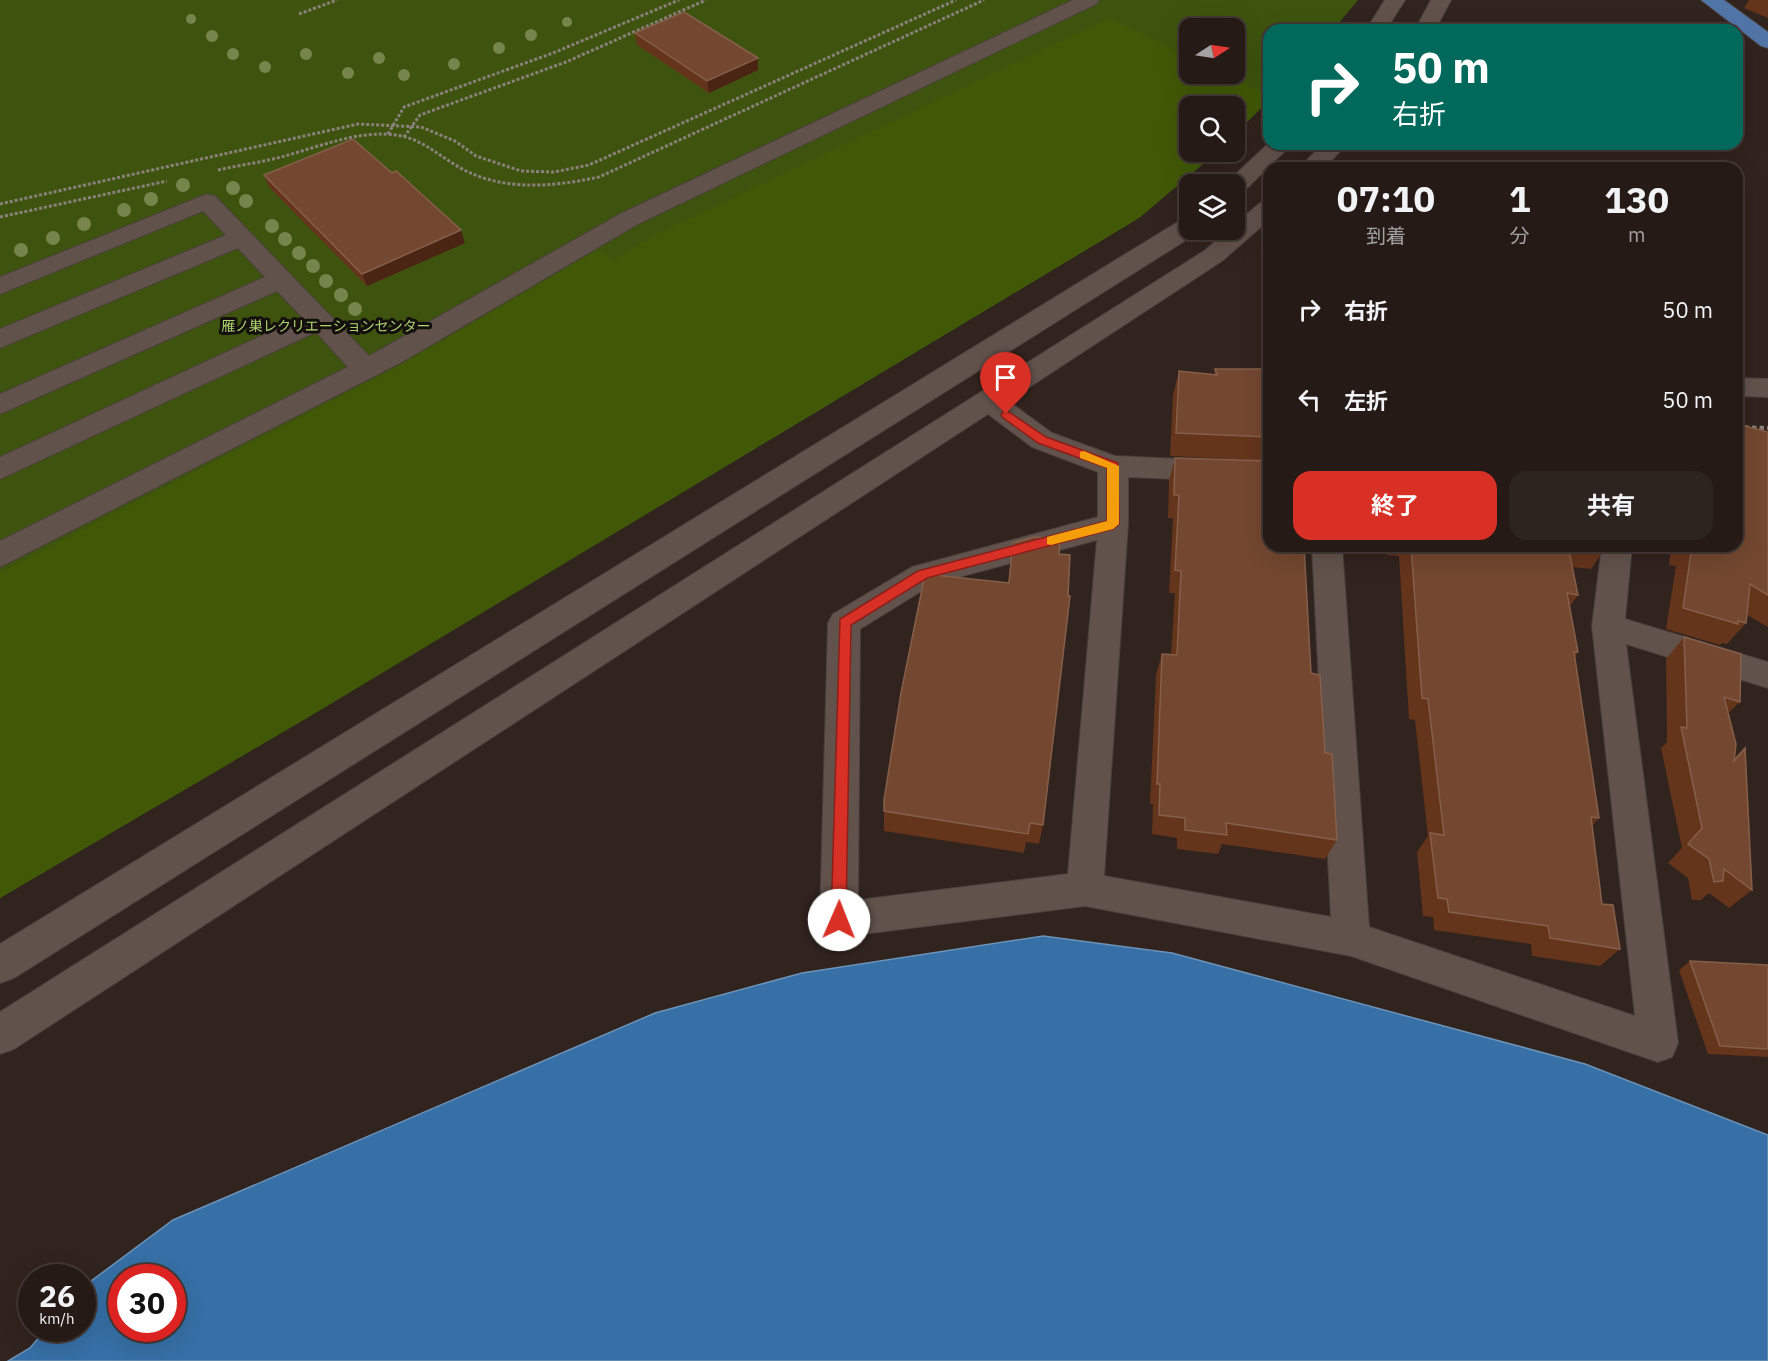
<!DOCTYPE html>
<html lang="ja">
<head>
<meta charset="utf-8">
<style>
  body { margin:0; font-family:"IBM Plex Sans","Noto Sans JP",sans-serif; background:#2d231f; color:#f1f3f6; height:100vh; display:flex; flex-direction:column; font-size:22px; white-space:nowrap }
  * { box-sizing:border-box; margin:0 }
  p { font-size:20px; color:#a3a1a1 }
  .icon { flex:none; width:33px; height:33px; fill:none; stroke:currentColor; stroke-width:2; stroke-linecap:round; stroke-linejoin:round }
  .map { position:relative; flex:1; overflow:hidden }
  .drawer { position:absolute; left:1263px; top:162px; width:480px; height:390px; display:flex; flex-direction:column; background:#251a16; border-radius:18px; box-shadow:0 6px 24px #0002,0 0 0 2px #423835 }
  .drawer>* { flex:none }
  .guide { position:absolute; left:1263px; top:24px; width:480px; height:126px; border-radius:18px; box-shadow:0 6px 24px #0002,0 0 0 2px #423835; background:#00695c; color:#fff; overflow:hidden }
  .needle { width:39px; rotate:78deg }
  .fabs { position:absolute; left:1179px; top:18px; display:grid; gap:12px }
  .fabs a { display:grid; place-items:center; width:66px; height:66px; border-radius:12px; background:#251a16; box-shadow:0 6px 24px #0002,0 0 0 2px #423835; font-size:30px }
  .speed { position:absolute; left:18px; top:1264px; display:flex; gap:12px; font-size:30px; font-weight:700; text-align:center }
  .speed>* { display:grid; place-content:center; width:78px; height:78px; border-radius:50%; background:#251a16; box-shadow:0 6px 24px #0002,0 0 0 2px #423835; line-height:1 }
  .speed small { font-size:15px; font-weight:400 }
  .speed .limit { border:9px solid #d22; background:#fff; color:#111 }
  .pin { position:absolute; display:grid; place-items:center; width:51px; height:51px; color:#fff; margin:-62px -26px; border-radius:50% 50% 50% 0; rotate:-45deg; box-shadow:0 0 6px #0007 }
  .pin .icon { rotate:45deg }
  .me { position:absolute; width:66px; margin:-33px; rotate:1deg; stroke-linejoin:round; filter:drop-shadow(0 0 4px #0008) }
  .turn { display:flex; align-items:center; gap:21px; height:126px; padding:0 30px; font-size:27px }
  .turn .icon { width:78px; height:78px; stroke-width:2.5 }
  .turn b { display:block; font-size:42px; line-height:51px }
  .eta { display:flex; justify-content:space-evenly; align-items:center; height:102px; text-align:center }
  .eta b { font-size:36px; font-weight:700; line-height:42px }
  .button { display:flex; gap:12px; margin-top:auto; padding:12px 30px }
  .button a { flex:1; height:69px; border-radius:18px; background:#d93025; color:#fff; font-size:24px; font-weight:700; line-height:69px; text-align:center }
  .button a+a { background:#2d231f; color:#f1f3f6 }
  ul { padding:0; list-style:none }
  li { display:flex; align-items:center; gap:18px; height:90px; padding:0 30px }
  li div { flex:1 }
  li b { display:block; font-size:22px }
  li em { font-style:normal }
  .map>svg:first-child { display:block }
</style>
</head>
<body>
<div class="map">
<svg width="1768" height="1361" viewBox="0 0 1768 1361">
  <rect width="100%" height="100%" fill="#31231e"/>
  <!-- green -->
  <path fill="#3e540e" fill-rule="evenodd" d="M0,0H1358L1333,30H1269V100L1235,134L1234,106H1190V152H1217L1139,218L312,715L0,898ZM1190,28H1234V74H1190Z"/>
  <!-- forest -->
  <polygon fill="#415907" points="1109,18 1189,57 1190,74 1223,74 1269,96 1269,100 1235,134 1234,106 1190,106 1190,152 1217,152 1139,218 312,715 0,898 0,573 403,364 598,250 615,260 649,238"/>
  <!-- water -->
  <path fill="#3670a6" stroke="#6c92b7" stroke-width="1.5" fill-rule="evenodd" d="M1043,936L1172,953L1585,1064L1768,1135V1361H8L30,1348L46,1329H82L83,1287L173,1220L655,1013L802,973ZM122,1278H172V1329H122Z"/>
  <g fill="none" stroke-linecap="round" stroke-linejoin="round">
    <!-- minor casing -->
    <g stroke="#4b403b" stroke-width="2">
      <g id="minor">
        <polygon points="1073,0 1099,0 1096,4 638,224 402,362 0,567 0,541 348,367 316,332 0,479 0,457 302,317 277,291 0,414 0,394 265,277 238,248 0,348 0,329 226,235 203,211 0,294 0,277 207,194 215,196 369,356 620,214"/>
        <polygon points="1385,0 1405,0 1386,30 1366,30"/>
        <polygon points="1431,0 1451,0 1435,30 1415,30"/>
        <polygon points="1269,143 1292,144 1242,193 1234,195 1234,184 1225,184"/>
        <polygon points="1323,144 1347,144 1324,168 1299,168"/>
        <path d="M1269,201V220L1222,261L1008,401L1052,433L1115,456L1269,463V483L1128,477V524L1104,876L1331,917L1312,546H1342L1369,927L1635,1016L1592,626L1602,546H1632L1625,619L1768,662V688L1626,644L1678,1043L1672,1057L1658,1062L1351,956L1085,906L839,937L826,932L820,920L828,623L833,614L912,567L1098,517V472L1032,447L988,414L14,1049L0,1054V1012L1204,251L1229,230H1234V225L1260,203ZM1097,540L1068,874L858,900L860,629L933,584Z"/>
        <polygon points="1190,218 1190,230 1199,230 1183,242 14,978 0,983 0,944 1181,220"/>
        <polygon points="1737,378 1768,379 1768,397 1737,396"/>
      </g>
    </g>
    <!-- major casing -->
    <g stroke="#4b403b" stroke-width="2">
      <polygon id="major" points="1701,0 1724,0 1768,32 1768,48 1761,46"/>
    </g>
    <!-- path-far1 -->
    <g stroke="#8c807c" stroke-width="3" stroke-dasharray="3 2" stroke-linecap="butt">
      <polyline points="299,14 337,0"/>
      <polyline points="388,134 404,107 553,53 679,0"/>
      <polyline points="404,137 420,115 566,62 706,0"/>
      <path d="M218,170C240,165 263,162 285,156C321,146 359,130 396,135C420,138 437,154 457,166C500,192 552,187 599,177L984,0"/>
      <polyline points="1194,184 1201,179"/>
      <polyline points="0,204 358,124 421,127 455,141 476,156 521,171 554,172 589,165 956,0"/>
      <polyline points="0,217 167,181"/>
    </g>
    <!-- path -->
    <polyline stroke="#8c807c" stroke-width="4" stroke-dasharray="4.5 3" stroke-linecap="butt" points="1737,427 1768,428"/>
    <!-- minor -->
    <use href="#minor" fill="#62524c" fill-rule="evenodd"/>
    <!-- major -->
    <use href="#major" fill="#5275a8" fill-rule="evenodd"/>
  </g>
  <!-- trees -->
  <g fill="#76854b">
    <circle cx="191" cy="19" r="5"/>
    <circle cx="567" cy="22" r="5"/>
    <circle cx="531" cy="35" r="6"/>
    <circle cx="212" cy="36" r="6"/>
    <circle cx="499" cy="48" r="6"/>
    <circle cx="233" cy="54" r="6"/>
    <circle cx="306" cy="54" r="6"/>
    <circle cx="379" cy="58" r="6"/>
    <circle cx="454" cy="64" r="6"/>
    <circle cx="265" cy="67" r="6"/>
    <circle cx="348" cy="73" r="6"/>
    <circle cx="404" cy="75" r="6"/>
    <circle cx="183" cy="185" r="7"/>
    <circle cx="233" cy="188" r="7"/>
    <circle cx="151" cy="199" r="7"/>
    <circle cx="246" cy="201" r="7"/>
    <circle cx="124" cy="210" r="7"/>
    <circle cx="84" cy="224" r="7"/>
    <circle cx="272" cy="226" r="7"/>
    <circle cx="53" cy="238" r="7"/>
    <circle cx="285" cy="239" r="7"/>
    <circle cx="21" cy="250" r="7"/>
    <circle cx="299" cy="253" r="7"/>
    <circle cx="313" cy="266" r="7"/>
    <circle cx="326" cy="281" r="7"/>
    <circle cx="341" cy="295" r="7"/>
    <circle cx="355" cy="309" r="7"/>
  </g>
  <!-- wall -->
  <g fill="#64341b">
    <polygon points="1749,0 1768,0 1768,18 1744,8"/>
    <polygon points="635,33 758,58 758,70 709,93 637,45"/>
    <polygon points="264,175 465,243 367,286 269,187"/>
    <polygon points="1215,369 1269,369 1269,461 1170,456 1173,395 1179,371 1214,374"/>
    <polygon points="1768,432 1768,627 1747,615 1746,623 1727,644 1722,643 1720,645 1666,629 1676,566 1669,565 1671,546 1737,546"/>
    <polygon points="1175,458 1311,673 1325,753 1337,840 1325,859 1222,844 1218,854 1177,849 1177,838 1152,834 1153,804 1150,804 1156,675 1162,654 1171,655 1175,593 1169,593 1173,518 1168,518 1169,481"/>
    <polygon points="1013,543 1043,825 1039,844 1026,842 1024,853 884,831 884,800 1008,583"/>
    <polygon points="1386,546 1607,546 1591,569 1572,567 1578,595 1570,606 1578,652 1575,657 1599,818 1592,826 1602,904 1620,949 1600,966 1532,956 1531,944 1434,930 1433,917 1423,916 1417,852 1428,836 1415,720 1409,719 1399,556 1387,555"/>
    <polygon points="1684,637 1740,702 1728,713 1734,758 1745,748 1752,890 1729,908 1709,893 1701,900 1692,900 1688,878 1668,863 1682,848 1661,748 1667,742 1666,659"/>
    <polygon points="1690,961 1768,965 1768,1057 1708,1054 1679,970"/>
  </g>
  <!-- shaded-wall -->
  <g fill="#4a2513">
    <polygon points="758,58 758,70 709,93 707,81"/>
    <polygon points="461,230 465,243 367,286 362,274"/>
  </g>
  <!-- building -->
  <g fill="#734730" stroke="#865f4b" stroke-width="1.5">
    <polygon points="684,12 758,58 707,81 635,33"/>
    <polygon points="353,139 392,173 396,171 461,230 362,274 264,175"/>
    <polygon points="1215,369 1269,369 1269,437 1176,433 1179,371 1217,375"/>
    <polygon points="1737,424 1768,432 1768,595 1750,584 1746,623 1738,621 1738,624 1683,608 1692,546 1737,546"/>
    <polygon points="1175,458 1269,461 1269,546 1304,546 1311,673 1320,675 1325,753 1332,754 1337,840 1226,823 1227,835 1185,830 1185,818 1159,815 1160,784 1157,784 1162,654 1177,655 1181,571 1175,570 1179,495 1174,495"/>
    <polygon points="1034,537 1060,539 1059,554 1070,555 1068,596 1070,596 1043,825 1030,823 1028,834 884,811 884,800 901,693 925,574 1009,583 1013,543"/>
    <polygon points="1411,546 1568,546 1578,595 1567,593 1578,652 1574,652 1599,818 1591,817 1602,904 1613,905 1620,949 1550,938 1548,926 1449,912 1447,899 1438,898 1430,833 1444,835 1428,699 1422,698"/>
    <polygon points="1684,637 1741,654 1740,702 1724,697 1736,744 1734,761 1745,748 1752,890 1724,869 1723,881 1714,882 1709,859 1688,844 1702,828 1681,727 1687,728"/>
    <polygon points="1690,961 1768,965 1768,1049 1720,1046"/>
  </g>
  <!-- route -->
  <polygon fill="#d93025" stroke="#8d1f18" stroke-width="1.5" points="1006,410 1046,437 1118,463 1119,524 1113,529 927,578 851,625 846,920 844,925 839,927 833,925 831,920 840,619 918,571 1107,521 1107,468 1038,443 1002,417 1001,414"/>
  <!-- slow -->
  <polygon fill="#f59e0b" points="1084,451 1119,466 1119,524 1113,529 1051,545 1047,544 1047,537 1107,521 1107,468 1080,458 1080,452"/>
  <g text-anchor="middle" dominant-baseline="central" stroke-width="6" stroke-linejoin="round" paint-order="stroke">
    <!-- far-park labels -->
    <g font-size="14" fill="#afd570" stroke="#140e0c">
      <text x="326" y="326">雁ノ巣レクリエーションセンター</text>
    </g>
  </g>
</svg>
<div class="fabs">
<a><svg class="needle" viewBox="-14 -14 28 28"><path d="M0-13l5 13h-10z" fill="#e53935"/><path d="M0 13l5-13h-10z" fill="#a3a1a1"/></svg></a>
<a><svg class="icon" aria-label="search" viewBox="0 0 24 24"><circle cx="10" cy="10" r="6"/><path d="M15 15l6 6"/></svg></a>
<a><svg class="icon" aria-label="layers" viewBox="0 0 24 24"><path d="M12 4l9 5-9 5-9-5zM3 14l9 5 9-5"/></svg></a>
</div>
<div class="speed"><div>26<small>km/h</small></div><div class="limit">30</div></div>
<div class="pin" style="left:1006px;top:414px;background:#d93025"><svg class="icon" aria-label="arrive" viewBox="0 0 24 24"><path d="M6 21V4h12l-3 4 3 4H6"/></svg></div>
<svg class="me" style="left:839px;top:920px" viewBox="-20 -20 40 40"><circle r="19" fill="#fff"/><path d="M0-13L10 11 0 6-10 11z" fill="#d93025"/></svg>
<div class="guide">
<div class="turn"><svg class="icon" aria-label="right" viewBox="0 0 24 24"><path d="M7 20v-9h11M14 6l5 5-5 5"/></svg><div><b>50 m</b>右折</div></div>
</div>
<section class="drawer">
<div class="eta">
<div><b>07:10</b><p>到着</p></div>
<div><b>1</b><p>分</p></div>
<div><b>130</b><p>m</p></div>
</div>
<ul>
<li><svg class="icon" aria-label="right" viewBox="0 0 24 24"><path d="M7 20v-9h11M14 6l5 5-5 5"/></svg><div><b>右折</b></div><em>50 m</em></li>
<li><svg class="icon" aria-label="left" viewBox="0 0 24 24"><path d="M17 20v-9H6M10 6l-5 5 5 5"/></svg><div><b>左折</b></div><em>50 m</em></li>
</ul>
<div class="button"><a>終了</a><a>共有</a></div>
</section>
</div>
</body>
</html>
